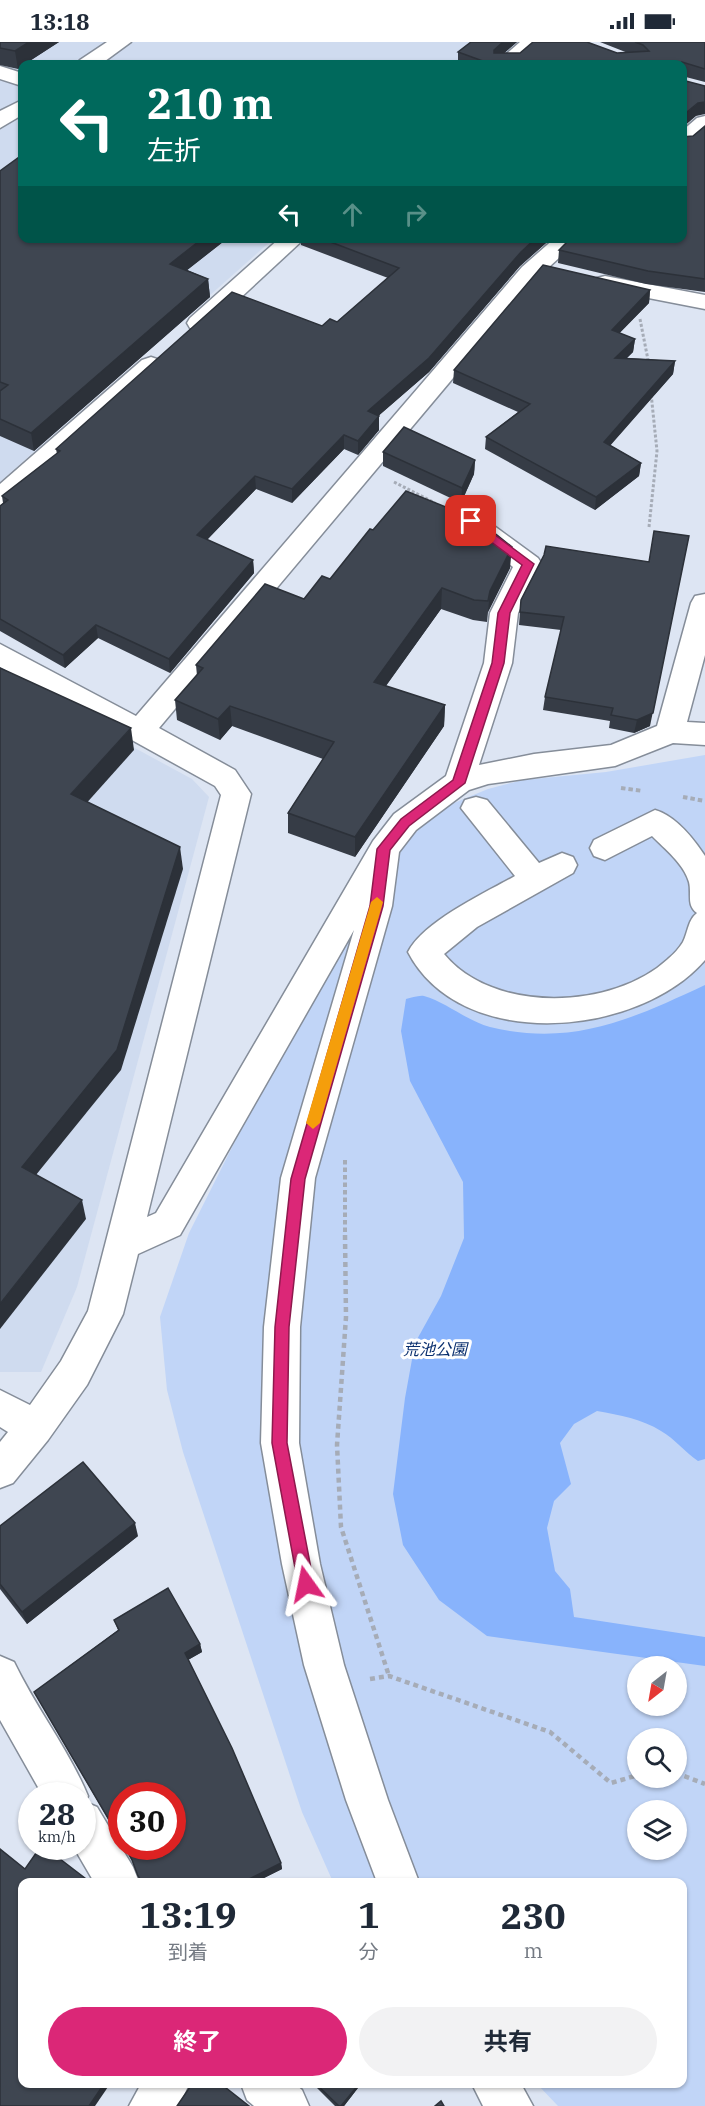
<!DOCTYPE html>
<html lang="ja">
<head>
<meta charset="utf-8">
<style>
  body { margin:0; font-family:"IBM Plex Serif","Noto Sans JP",serif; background:#f2f2f3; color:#1f2937; height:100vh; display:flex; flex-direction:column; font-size:22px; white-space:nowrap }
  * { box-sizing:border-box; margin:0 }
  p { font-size:20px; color:#747a83 }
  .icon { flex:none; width:33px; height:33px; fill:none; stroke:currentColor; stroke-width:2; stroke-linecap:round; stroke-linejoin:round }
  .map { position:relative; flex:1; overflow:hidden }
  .panel { position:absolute; left:18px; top:1836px; width:669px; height:210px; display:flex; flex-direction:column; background:#fff; border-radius:12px; box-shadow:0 2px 4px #0004 }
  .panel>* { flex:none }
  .banner { position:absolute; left:18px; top:18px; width:669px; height:183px; border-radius:12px; box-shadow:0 2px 4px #0004; background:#00695c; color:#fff; overflow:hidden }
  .needle { width:39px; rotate:211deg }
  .buttons { position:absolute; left:627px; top:1614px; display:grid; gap:12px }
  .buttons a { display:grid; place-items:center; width:60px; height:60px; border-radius:50%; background:#fff; box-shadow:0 2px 4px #0004; font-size:30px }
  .speed { position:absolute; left:18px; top:1740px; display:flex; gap:12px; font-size:30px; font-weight:700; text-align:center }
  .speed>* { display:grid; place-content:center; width:78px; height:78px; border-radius:50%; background:#fff; box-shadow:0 2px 4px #0004; line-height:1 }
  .speed small { font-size:15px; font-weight:400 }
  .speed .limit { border:9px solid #d22; background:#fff; color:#111 }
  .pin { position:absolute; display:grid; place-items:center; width:51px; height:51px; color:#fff; margin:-26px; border-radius:12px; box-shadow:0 3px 9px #0006 }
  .me { position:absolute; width:66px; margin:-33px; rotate:348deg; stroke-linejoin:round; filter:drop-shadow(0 0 4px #0008) }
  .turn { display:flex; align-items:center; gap:21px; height:126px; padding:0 30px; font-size:27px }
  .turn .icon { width:78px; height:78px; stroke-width:2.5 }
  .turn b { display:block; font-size:42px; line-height:51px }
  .lanes { display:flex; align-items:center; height:57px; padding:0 30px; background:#0003; justify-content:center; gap:30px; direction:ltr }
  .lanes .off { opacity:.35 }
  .eta { display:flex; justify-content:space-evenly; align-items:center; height:102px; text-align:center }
  .eta b { font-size:36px; font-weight:700; line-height:42px }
  .primary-button { display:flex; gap:12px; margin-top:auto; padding:12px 30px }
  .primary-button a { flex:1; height:69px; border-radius:36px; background:#db2777; color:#fff; font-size:24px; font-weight:700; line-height:69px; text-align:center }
  .primary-button a+a { background:#f2f2f3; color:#1f2937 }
  .status { display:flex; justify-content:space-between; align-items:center; height:42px; padding:0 30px; background:#fff; direction:ltr }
  .status svg { height:16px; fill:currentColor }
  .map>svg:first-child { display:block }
</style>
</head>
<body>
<div class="status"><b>13:18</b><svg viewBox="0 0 49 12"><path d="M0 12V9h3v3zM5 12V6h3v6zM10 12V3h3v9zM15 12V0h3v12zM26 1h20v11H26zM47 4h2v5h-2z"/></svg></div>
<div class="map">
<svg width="705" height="2064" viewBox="0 0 705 2064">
  <rect width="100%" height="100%" fill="#dde5f3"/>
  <!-- built -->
  <g fill="#cfdbef">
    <polygon points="0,0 520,0 491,22 22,22 22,196 273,197 0,440"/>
    <polygon points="0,633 192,737 209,755 77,1245 41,1330 0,1330"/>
  </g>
  <!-- green -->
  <path fill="#c1d5f7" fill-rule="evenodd" d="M705,713V2064H558L537,2042H682V1840H333L302,1770L183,1410L167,1348L160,1275L189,1191L355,860L425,780L454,761L488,747L523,738L606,730ZM638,1624H676V1664H638ZM638,1696H676V1736H638ZM638,1768H676V1808H638Z"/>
  <!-- water -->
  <path fill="#88b3fc" d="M705,943V1417L698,1419C685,1410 675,1397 661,1389C642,1377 620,1373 597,1369L574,1382L560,1401L571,1442L554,1459L547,1486L555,1529L570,1547L574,1575L705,1595V1624L487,1594L439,1558L403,1503L393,1452L405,1356L415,1301L441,1254L464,1196L463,1140L410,1039L401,989L406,957C411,956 419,953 424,954C446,960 467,979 490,985C573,1005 632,977 705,943Z"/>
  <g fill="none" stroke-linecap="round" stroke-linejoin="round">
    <!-- minor casing -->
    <g stroke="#858d99" stroke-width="3">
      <g id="minor">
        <polygon points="107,0 131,0 101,22 77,22 80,18"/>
        <polygon points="520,0 543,0 518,22 495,22"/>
        <polygon points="0,24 22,31 22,44 0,37"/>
        <polygon points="22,58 22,73 0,86 0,69"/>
        <polygon points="705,74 705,92 690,105 682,106 682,89 697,76"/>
        <polygon points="280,196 305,196 208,286 199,288 190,286 187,281 190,276"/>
        <polygon points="555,196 581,196 538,235 159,686 235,728 251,752 147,1175 156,1171 373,799 394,772 446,734 484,621 490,571 513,525 468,490 464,484 468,478 477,475 486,478 538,516 542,522 518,571 512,621 479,723 534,712 611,703 657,684 691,561 695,554 705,552 705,613 687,680 705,681 705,703 673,701 615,724 488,742 469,748 416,788 399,810 392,864 315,1136 300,1285 299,1401 320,1522 344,1623 388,1758 419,1840 377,1840 346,1758 304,1623 282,1522 261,1401 264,1285 281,1136 354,888 180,1193 138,1212 123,1272 87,1343 48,1398 13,1441 0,1446 0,1400 8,1390 0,1385 0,1348 30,1363 61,1319 88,1269 221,753 215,744 0,625 0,602 136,674 522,225"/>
        <polygon points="605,234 705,253 705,267 597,246 593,241 597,236"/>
        <polygon points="151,315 160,318 163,323 160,328 9,462 0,465 0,442 142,318"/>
        <path d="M476,755L487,758L539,821L562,811L573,815L577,823L573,831L477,885L444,912C493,972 613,968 668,917C673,913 680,905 683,900C688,890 688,878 697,871C686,863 692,852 689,840C684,822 665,807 652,794L605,818L594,814L590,806L594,798L655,768C676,774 693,796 705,814V918C639,995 461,1012 408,910C424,879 485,851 515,834L461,766L465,758Z"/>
        <path d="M0,1614L14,1620C36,1666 69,1708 88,1754L85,1760L97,1765L133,1825L139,1840H94L73,1804H82V1754H43L0,1678Z"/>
        <polygon points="141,2042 189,2042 179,2064 129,2064"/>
        <polygon points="241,2042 295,2042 302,2048 309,2064 254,2064 247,2058"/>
        <polygon points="472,2042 521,2042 533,2064 483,2064"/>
      </g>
    </g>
    <!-- path-far2 -->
    <g stroke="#a6acb7" stroke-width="3" stroke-dasharray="3 2" stroke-linecap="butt">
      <polyline points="640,277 649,323"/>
      <polyline points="394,440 435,461"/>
      <polyline points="649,485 657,409 651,351"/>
    </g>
    <!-- path-far1 -->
    <g stroke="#a6acb7" stroke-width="4" stroke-dasharray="4.5 3" stroke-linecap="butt">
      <polyline points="621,746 643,749"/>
      <polyline points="683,755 705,759"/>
      <polyline points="345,1118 345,1194"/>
    </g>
    <!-- path -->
    <g stroke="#a6acb7" stroke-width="4.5" stroke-dasharray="5 4" stroke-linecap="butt">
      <polyline points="345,1193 346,1275 337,1403 341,1485 389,1634"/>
      <polyline points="370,1637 389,1634 550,1690 611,1741 638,1733"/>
      <polyline points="676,1731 705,1742"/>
    </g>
    <!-- minor -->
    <use href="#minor" fill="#fff" fill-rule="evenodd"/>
  </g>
  <!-- wall -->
  <g fill="#363c46">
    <polygon points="0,0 59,0 25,22 22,22 22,24 18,27 0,23"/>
    <polygon points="471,0 517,0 504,11 628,11 600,0 705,0 705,40 682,34 682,22 458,22 458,10"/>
    <polygon points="705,84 705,250 646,242 558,221 559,208"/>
    <polygon points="0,129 22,196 228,196 187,228 208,237 210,255 34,409 0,394"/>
    <polygon points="301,196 547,196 546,201 520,224 429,330 378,374 379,374 379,388 358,413 344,407 292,461 256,447 207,498 253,518 254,531 170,631 98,596 65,626 0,589 0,464 3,461 2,454 57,412 56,407 322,284 337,280 388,236 301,203"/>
    <polygon points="650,248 649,261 619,291 635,297 633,310 627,316 675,319 673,332 610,403 641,421 639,434 595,468 485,407 486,395 518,370 453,341 454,328"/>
    <polygon points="383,410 475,418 474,432 461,461 383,424"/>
    <polygon points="544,513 650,684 634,691 609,686 610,679 543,668 545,655 561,588 519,583 521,558"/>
    <polygon points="510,526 488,570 487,580 473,578 441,567 386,644 445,663 444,684 355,815 288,791 288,771 323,717 232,684 220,698 177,678 175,658 197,634 196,623 304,557 330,537"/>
    <polygon points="0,1484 138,1494 27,1582 0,1547"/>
    <polygon points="114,1578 200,1602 202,1610 188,1618 281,1821 282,1827 256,1840 141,1840 134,1822 124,1804 172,1804 122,1754 122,1801 34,1650 118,1588"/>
    <polygon points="313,2042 361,2042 344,2064 335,2064"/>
  </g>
  <!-- shaded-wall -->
  <g fill="#2c3139">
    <polygon points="29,0 59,0 25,22 22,22 22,24 18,27 15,9"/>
    <polygon points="503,0 517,0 494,20 494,8"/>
    <polygon points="705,60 705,72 696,74 682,86 682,74 698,61"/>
    <polygon points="203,196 228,196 172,240 170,222"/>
    <polygon points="536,196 547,196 546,201 520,224 429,330 368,383 368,369 521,210"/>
    <polygon points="208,237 210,255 34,409 31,391"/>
    <polygon points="650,248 649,261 610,301 612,288"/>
    <polygon points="635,297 633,310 614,328 615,316"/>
    <polygon points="675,319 673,332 602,413 604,400"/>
    <polygon points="379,374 379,388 358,413 358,399"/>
    <polygon points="344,393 344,407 292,461 292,447"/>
    <polygon points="475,418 474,432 461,461 462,446"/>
    <polygon points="641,421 639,434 595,468 596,455"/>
    <polygon points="255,434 256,447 198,507 197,493"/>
    <polygon points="689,494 650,684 634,691 637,678"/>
    <polygon points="512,505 510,526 488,570 487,580 490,549"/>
    <polygon points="253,518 254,531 170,631 169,617"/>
    <polygon points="442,546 441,567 374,660 374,640"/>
    <polygon points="96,583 98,596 65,626 63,613"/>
    <polygon points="445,663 444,684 355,815 355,795"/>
    <polygon points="230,664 232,684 220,698 218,677"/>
    <polygon points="131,686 134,708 75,774 71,752"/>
    <polygon points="180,805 183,827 121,1028 27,1144 22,1125"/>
    <polygon points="82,1158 86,1177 0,1287 0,1262"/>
    <polygon points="135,1481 138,1494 27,1582 22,1570"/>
    <polygon points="200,1602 202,1610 186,1619 185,1611"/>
    <polygon points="281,1821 282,1827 256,1840 243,1840"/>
    <polygon points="104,2042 110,2042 95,2064 89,2064"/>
    <polygon points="359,2042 361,2042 344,2064 341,2064"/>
  </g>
  <!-- building -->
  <g fill="#3f4651" stroke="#2c3139" stroke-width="1.5">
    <polygon points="0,0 29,0 15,9 0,6"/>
    <polygon points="471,0 503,0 494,8 494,11 520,11 533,0 587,0 617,11 649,9 643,3 635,0 705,0 705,27 682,20 682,22 491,22 458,10"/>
    <polygon points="682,38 705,44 705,60 698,61 682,74"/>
    <polygon points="705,84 705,237 648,229 559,208 571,196 682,196 682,95 693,94"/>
    <polygon points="22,113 22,196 203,196 170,222 208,237 31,391 0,377 0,349 8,343 0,340 0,129"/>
    <polygon points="320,196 536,196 521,210 429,316 368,369 379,374 358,399 344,393 292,447 255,434 197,493 253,518 169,617 96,583 63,613 0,577 0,464 8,458 2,454 60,409 56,407 232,250 322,284 330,277 337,280 399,226"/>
    <polygon points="543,223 650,248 612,288 635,297 615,316 675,319 604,400 641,421 596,455 486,395 530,362 454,328"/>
    <polygon points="404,385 475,418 462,446 383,410"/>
    <polygon points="406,449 478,478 512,505 490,549 488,559 474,558 442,546 374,640 445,663 355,795 288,771 334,700 230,664 218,677 175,658 203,626 196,623 265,542 304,557 322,534 330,537 370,487 373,488"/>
    <polygon points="654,489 689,494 653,671 637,678 611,673 613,666 545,655 564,575 520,570 521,558 544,513 546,504 649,520"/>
    <polygon points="0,626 131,686 71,752 180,805 117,1008 22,1125 82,1158 0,1262"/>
    <polygon points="83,1420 135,1481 22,1570 0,1542 0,1484"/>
    <polygon points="168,1546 200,1602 185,1611 232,1706 281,1821 243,1840 142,1840 138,1834 132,1818 124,1804 172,1804 172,1754 122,1754 122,1800 34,1650 119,1588 114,1578"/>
    <polygon points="41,1804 43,1804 90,1840 22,1840 22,2042 104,2042 89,2064 0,2064 0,1807 25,1827"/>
    <polygon points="192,2042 221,2042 249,2064 177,2064"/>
    <polygon points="316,2042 359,2042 341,2064 339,2064"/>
    <polygon points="441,2059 444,2064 435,2064"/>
  </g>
  <!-- route -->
  <polygon fill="#db2777" stroke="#8e194d" stroke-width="1.5" points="471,475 534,522 510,571 504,621 465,741 409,784 390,808 383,864 305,1137 289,1285 287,1401 314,1542 312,1548 306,1550 300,1548 298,1542 272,1401 275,1285 291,1137 370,864 377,807 401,777 453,738 492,621 498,571 522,523 467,482 467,476"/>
  <!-- slow -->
  <polygon fill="#f59e0b" points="377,855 383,860 320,1081 313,1087 306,1081 371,860"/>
  <g text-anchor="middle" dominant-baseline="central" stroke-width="6" stroke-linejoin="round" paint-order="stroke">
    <!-- park labels -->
    <g font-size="16" font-style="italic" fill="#0b306f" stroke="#fff">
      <text x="435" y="1307">荒池公園</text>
    </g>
  </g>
</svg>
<div class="buttons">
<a><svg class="needle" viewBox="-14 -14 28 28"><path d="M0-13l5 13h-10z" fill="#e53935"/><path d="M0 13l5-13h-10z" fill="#747a83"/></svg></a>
<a><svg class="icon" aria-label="search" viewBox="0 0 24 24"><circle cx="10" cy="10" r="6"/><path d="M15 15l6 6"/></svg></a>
<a><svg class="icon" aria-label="layers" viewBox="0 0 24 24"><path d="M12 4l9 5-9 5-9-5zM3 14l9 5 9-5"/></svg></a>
</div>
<div class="speed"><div>28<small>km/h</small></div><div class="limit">30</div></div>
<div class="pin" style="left:471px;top:479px;background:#d93025"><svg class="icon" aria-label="arrive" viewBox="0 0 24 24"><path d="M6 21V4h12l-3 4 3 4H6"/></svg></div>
<svg class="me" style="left:306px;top:1542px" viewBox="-20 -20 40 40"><path d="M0-17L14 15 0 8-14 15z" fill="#db2777" stroke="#fff" stroke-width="4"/></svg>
<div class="banner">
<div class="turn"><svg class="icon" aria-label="left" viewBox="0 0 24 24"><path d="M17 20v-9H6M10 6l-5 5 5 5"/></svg><div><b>210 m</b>左折</div></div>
<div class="lanes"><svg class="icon" aria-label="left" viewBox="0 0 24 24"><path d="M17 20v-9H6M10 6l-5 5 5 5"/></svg><svg class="icon off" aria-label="ahead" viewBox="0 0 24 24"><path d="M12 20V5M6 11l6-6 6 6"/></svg><svg class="icon off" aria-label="right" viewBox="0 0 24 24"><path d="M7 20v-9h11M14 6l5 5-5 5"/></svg></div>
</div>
<section class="panel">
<div class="eta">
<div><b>13:19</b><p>到着</p></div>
<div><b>1</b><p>分</p></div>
<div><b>230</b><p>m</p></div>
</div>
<div class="primary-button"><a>終了</a><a>共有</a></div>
</section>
</div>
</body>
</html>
